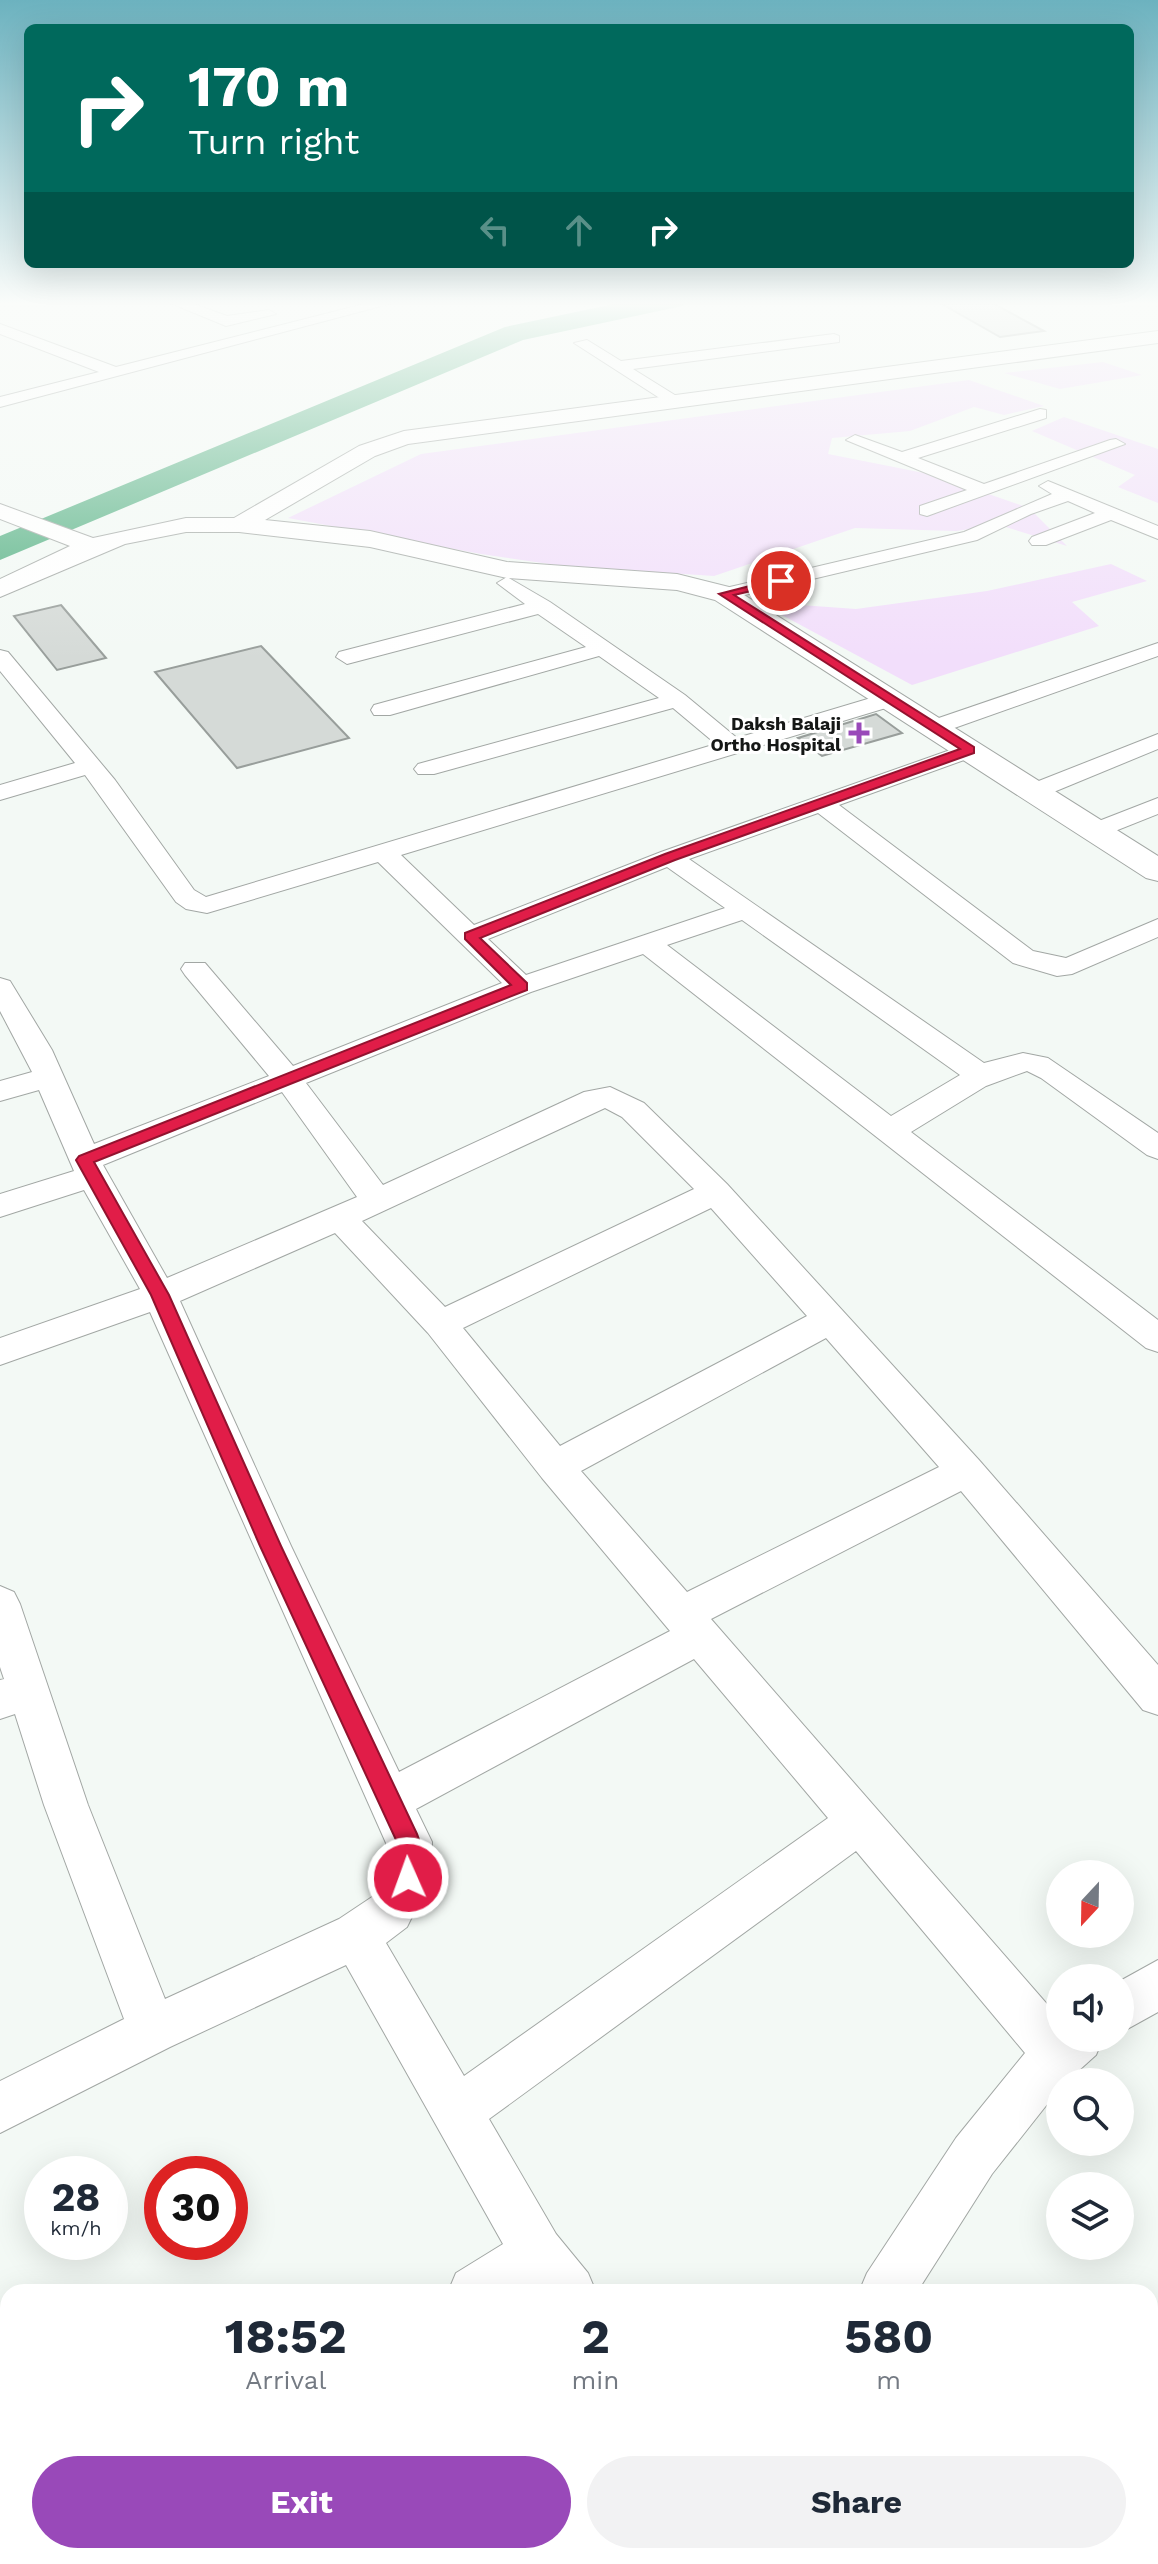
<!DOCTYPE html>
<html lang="en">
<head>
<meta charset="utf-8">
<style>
  body { margin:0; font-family:"Work Sans",sans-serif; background:#f2f2f3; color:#1f2937; height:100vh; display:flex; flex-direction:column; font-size:30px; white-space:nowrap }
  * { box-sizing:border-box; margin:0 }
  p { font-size:26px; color:#747a83 }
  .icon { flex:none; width:44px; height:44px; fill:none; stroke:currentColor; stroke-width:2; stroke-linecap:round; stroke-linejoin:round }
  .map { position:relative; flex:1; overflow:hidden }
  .sheet { position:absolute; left:0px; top:2284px; width:1158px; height:280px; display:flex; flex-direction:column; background:#fff; border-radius:24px 24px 0 0; box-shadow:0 8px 32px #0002 }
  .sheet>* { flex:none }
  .guide { position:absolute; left:24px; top:24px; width:1110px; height:244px; border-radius:12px; box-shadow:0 8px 32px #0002; background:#00695c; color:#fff; overflow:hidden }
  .needle { width:52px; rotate:202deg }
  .fabs { position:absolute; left:1046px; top:1860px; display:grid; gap:16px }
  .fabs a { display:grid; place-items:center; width:88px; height:88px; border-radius:50%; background:#fff; box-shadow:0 8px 32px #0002; font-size:40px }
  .speed { position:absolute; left:24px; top:2156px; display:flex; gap:16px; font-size:40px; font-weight:700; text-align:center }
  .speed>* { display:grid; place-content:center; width:104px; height:104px; border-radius:50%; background:#fff; box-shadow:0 8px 32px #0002; line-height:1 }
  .speed small { font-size:20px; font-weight:400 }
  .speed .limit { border:12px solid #d22; background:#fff; color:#111 }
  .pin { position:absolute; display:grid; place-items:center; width:68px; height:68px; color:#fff; margin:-34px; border:4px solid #fff; border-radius:50%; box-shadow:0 2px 8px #0007 }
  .me { position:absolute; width:88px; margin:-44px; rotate:358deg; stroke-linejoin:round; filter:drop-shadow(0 0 6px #0008) }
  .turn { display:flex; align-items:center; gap:28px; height:168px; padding:0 32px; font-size:36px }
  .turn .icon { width:104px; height:104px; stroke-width:2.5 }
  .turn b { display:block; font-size:56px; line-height:68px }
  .lanes { display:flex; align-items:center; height:76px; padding:0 32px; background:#0003; justify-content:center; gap:40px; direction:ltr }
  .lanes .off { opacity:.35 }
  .eta { display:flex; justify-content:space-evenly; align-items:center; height:136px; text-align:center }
  .eta b { font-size:48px; font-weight:700; line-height:56px }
  .action { display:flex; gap:16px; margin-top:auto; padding:16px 32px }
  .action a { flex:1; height:92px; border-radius:48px; background:#9949b9; color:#fff; font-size:32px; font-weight:700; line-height:92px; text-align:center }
  .action a+a { background:#f2f2f3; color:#1f2937 }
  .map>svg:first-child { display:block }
</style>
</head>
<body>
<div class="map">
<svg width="1158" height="2564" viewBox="0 0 1158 2564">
  <rect width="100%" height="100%" fill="#f3f9f5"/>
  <!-- green -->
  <g fill="#f2defb">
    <polygon points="1103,362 1142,375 1060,389 1004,373"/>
    <polygon points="969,380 1044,406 1004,415 974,407 910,431 832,438 828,454 934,475 1029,508 1067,546 999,525 956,531 855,528 714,576 563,566 481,554 288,518 421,454"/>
    <polygon points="1064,417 1158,449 1158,503 1118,487 1135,475 1032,431"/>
    <polygon points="1111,564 1147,581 1072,602 1099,626 912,685 758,602 856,609 987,591"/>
  </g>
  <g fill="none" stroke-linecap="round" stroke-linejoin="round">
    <!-- river -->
    <polygon fill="#53b082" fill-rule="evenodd" points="633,300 687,300 683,306 673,308 523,340 0,560 0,536 505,327"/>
  </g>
  <!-- building -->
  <g fill="#d5dad7" stroke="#989e9b" stroke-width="2">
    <polygon points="935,300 987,300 1044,331 1000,337"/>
    <polygon points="61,605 106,658 57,670 14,616"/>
    <polygon points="261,646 349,738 237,768 155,672"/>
    <polygon points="876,714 902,733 822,756 798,738"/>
  </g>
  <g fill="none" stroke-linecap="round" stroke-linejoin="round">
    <!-- street casing -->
    <g stroke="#a2a7a4" stroke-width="2">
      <g id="street">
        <polygon points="163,300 183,300 227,316 269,310 276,314 226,326"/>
        <polygon points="380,300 404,300 0,407 0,397 99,372 0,334 0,324 116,367"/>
        <polygon points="834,334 839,336 839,342 633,369 678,397 678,405 672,406 574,343 587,340 621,361"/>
        <polygon points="1040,409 1046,410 1046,418 918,458 984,484 1110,440 1116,439 1125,444 927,516 920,514 920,506 967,490 846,440 855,435 902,452"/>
        <polygon points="1048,481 1158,526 1158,539 1111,520 1046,545 1032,545 1029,541 1032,537 1095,513 1068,501 1031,514 977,540 724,600 714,594 717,590 964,532 1052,494 1039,486"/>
        <path d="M507,577L550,602L685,695L737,738L891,692L902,699L899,704L401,855L474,925L661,852L970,743L978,745L982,750L978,755L839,805L1033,951L1066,958L1158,919V937L1072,974L1057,976L1013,963L818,813L689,859L984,1063L1023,1053L1048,1058L1158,1133V1159L1147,1155L1041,1078L1027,1071L986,1086L911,1132L1158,1320V1352L1146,1348L643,954L531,992L306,1083L383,1185L584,1092L610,1087L644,1103L727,1184L979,1460L1158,1665V1715L1143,1710L961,1491L711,1619L1060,2019V2038H1103L1096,2055L1066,2082H1060V2088L992,2174L917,2292H859L867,2273L956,2138L1025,2053L856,1851L489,2119L556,2234L588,2273L596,2292H535L531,2288L524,2292H448L456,2273L503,2244L346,1965L170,2047L0,2133V2081L124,2019L44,1805L15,1714L0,1719V1680L4,1679L0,1667V1586L14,1592L20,1604L88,1805L165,1999L339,1919L375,1895L385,1874L386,1843L150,1312L0,1365V1338L140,1289L84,1190L0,1217V1194L74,1171L39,1090L0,1101V1081L32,1072L0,1011V978L10,981L52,1050L94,1144L269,1076L185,975L181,969L185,963H205L293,1066L502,983L378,862L207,913L186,909L176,902L85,775L0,800V785L75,763L0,671V650L8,652L115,780L194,890L206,897L716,744L673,708L434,774H418L414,769L418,764L659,698L599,656L390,715H374L371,710L374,705L586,647L538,614L347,664L336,657L339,652L525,604L497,583ZM667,867L725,908L526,975L488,939ZM742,920L960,1075L891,1116L667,945ZM282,1092L357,1197L167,1278L103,1165ZM605,1108L622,1117L694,1189L445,1307L362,1221ZM711,1208L807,1316L560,1446L463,1328ZM335,1233L428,1333L542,1478L670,1631L399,1772L291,1546L180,1301ZM826,1338L939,1467L687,1592L581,1471ZM694,1659L828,1818L464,2076L386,1943L407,1927L431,1878L432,1842L416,1809Z"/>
        <polygon points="1158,643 1158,656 943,732 935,734 923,727 927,722"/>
        <polygon points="1158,734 1158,749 1044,796 1026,796 1023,791 1026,786"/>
        <polygon points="1158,798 1158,814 1095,839 1082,831 1086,826"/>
        <polygon points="1158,1960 1158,2012 1120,2033 1120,1981"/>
        <polygon points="8,2524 8,2556 37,2556 33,2564 0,2564 0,2528"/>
      </g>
    </g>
    <!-- secondary casing -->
    <g stroke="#a2a7a4" stroke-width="2">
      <polygon id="secondary" points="1158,331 1158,343 408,444 375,456 265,520 370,531 507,562 677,574 733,588 1158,856 1158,881 1146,878 715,600 677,590 507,578 370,547 239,532 186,532 125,544 0,597 0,579 70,546 0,519 0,504 93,538 186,518 234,518 359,446 404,431"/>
    </g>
    <!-- street -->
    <use href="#street" fill="#fff" fill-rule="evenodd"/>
    <!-- secondary -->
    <use href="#secondary" fill="#fff" fill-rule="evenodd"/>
  </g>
  <!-- sky -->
  <linearGradient id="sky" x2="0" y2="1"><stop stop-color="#6cb2bf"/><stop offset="0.46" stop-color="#fafcfa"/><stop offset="1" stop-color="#fafcfa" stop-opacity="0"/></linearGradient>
  <rect width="1158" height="659" fill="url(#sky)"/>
  <!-- route -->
  <path fill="#e11d48" stroke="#92132f" stroke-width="2" d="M781,578L785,583L734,595L974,747V753L675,860L480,938L527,983V990L94,1162L169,1295L281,1546L417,1834C423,1848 423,1872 417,1886L408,1890L400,1886L396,1878L397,1842L260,1546L151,1295L76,1160L79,1156L511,985L465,939V933L665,854L960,749L719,594Z"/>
  <!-- markers -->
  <path fill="#9949b9" stroke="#fff" stroke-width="3" d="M855 721h8v8h8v8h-8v8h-8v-8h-8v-8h8z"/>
  <g text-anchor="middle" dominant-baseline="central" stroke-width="6" stroke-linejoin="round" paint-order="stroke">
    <!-- far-poi labels -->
    <g font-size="18" font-weight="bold" fill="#151716" stroke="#fff" text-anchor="end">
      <text x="841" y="723">Daksh Balaji<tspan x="841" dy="21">Ortho Hospital</tspan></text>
    </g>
  </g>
</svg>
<div class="fabs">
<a><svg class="needle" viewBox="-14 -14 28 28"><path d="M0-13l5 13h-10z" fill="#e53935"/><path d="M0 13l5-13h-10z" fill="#747a83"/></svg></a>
<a><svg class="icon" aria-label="sound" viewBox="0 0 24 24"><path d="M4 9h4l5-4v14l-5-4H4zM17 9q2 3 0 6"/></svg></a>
<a><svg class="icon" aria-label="search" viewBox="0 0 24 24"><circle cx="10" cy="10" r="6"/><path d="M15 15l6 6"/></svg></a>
<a><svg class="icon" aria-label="layers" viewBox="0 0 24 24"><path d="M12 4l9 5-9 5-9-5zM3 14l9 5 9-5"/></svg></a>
</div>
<div class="speed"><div>28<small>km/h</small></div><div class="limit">30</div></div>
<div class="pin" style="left:781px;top:581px;background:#d93025"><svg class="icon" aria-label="arrive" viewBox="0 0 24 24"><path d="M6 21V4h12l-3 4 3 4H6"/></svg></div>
<svg class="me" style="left:408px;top:1878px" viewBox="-20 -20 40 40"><circle r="17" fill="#e11d48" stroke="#fff" stroke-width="3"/><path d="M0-11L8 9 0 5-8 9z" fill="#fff"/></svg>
<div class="guide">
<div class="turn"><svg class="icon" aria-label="right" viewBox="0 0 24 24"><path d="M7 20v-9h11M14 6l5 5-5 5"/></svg><div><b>170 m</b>Turn right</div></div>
<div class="lanes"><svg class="icon off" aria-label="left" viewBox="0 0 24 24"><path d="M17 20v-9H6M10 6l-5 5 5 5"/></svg><svg class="icon off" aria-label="ahead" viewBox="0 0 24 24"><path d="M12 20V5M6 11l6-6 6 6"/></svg><svg class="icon" aria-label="right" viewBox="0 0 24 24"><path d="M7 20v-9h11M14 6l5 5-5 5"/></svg></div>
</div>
<section class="sheet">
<div class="eta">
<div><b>18:52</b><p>Arrival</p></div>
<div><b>2</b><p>min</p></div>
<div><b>580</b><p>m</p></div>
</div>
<div class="action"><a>Exit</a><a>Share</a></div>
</section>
</div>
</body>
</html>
